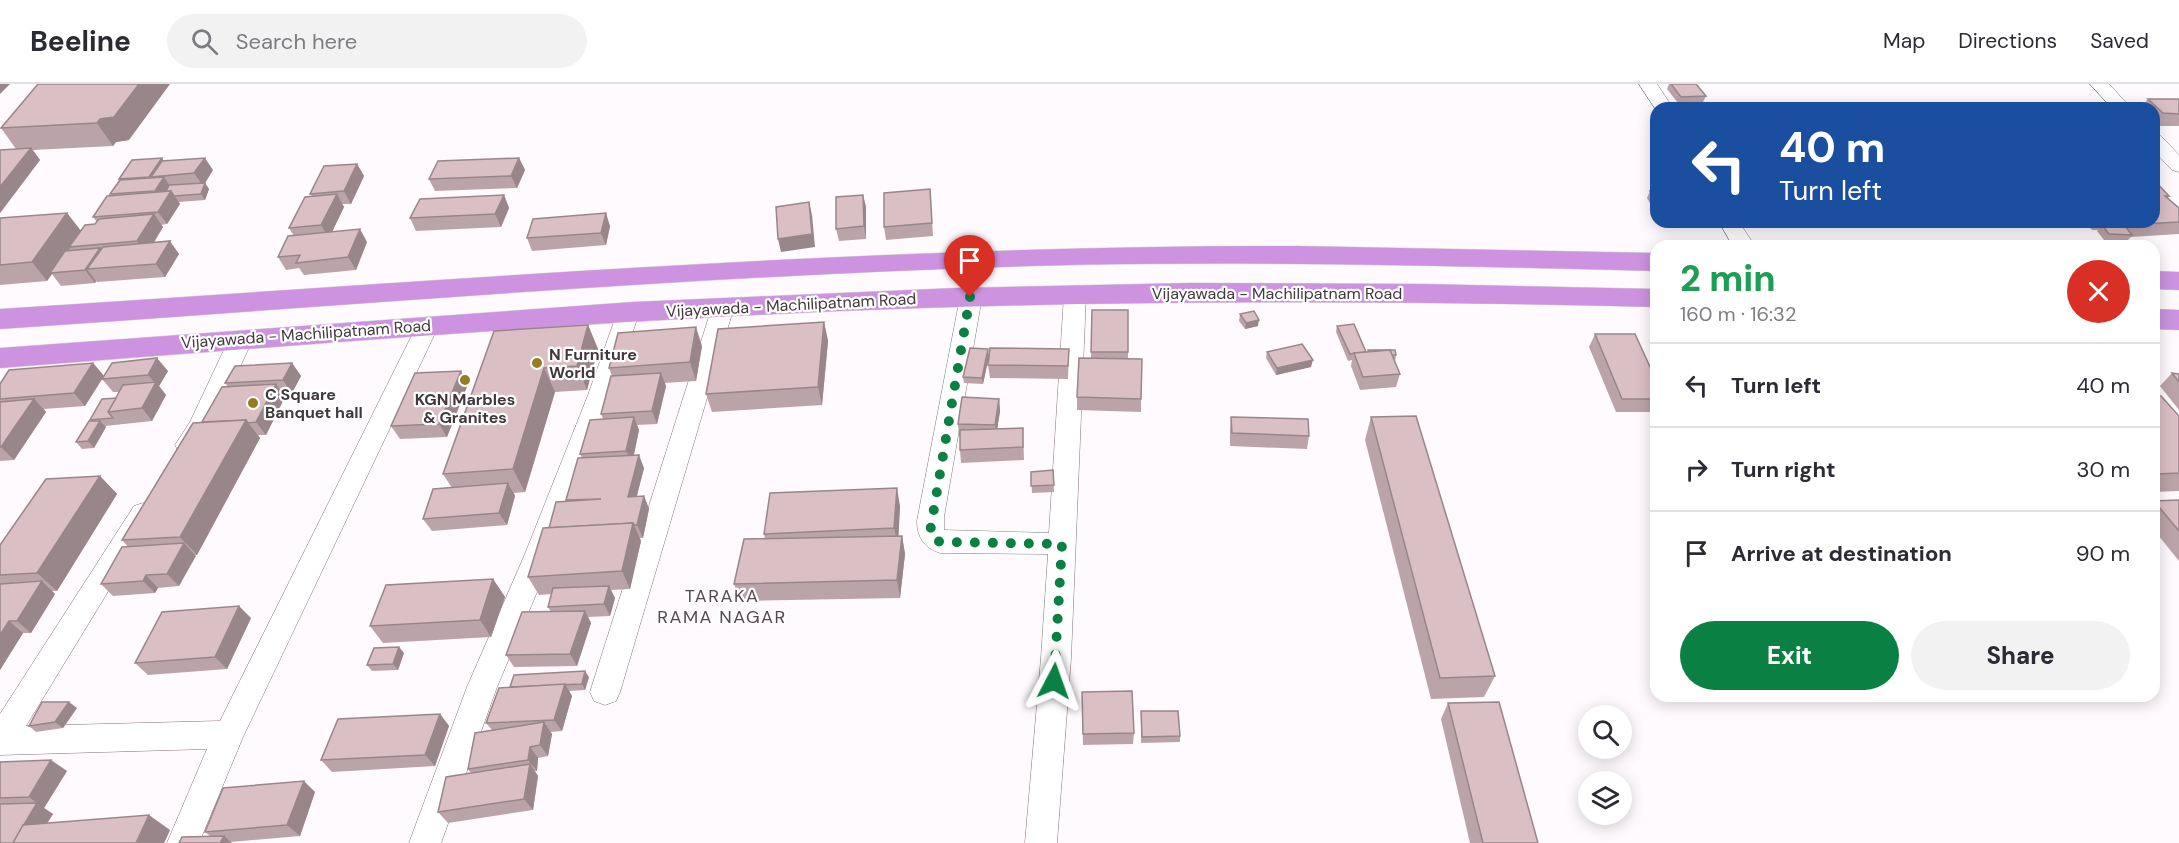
<!DOCTYPE html>
<html lang="en">
<head>
<meta charset="utf-8">
<style>
  body { margin:0; font-family:"DM Sans",sans-serif; background:#f2f2f3; color:#2b2b33; height:100vh; display:flex; flex-direction:column; font-size:22px; white-space:nowrap }
  * { box-sizing:border-box; margin:0 }
  p { font-size:20px; color:#7c7c81 }
  .icon { flex:none; width:33px; height:33px; fill:none; stroke:currentColor; stroke-width:2; stroke-linecap:round; stroke-linejoin:round }
  .map { position:relative; flex:1; overflow:hidden }
  .side { position:absolute; left:1650px; top:156px; width:510px; height:462px; display:flex; flex-direction:column; background:#fff; border-radius:18px; box-shadow:0 3px 15px #0003 }
  .side>* { flex:none }
  .guide { position:absolute; left:1650px; top:18px; width:510px; height:126px; border-radius:18px; box-shadow:0 3px 15px #0003; background:#1a4fa0; color:#fff; overflow:hidden }
  .buttons { position:absolute; left:1578px; top:621px; display:grid; gap:12px }
  .buttons a { display:grid; place-items:center; width:54px; height:54px; border-radius:50%; background:#fff; box-shadow:0 3px 15px #0003; font-size:30px }
  .pin { position:absolute; display:grid; place-items:center; width:51px; height:51px; color:#fff; margin:-62px -26px; border-radius:50% 50% 50% 0; rotate:-45deg; box-shadow:0 0 6px #0007 }
  .pin .icon { rotate:45deg }
  .me { position:absolute; width:66px; margin:-33px; rotate:4deg; stroke-linejoin:round; filter:drop-shadow(0 0 4px #0008) }
  .turn { display:flex; align-items:center; gap:21px; height:126px; padding:0 30px; font-size:27px }
  .turn .icon { width:78px; height:78px; stroke-width:2.5 }
  .turn b { display:block; font-size:42px; line-height:51px }
  .round { display:grid; place-items:center; flex:none; width:63px; height:63px; border-radius:32px; background:#f2f2f3 }
  .summary { display:flex; align-items:center; justify-content:space-between; height:102px; padding:0 30px }
  h1 { font-size:36px; font-weight:800; line-height:45px; color:#1e9e55 }
  .cta { display:flex; gap:12px; margin-top:auto; padding:12px 30px }
  .cta a { flex:1; height:69px; border-radius:36px; background:#0b8043; color:#fff; font-size:24px; font-weight:800; line-height:69px; text-align:center }
  .cta a+a { background:#f2f2f3; color:#2b2b33 }
  ul { padding:0; list-style:none }
  li { display:flex; align-items:center; gap:18px; height:84px; padding:0 30px; border-top:2px solid #e1e1e2 }
  li div { flex:1 }
  li b { display:block; font-size:22px }
  li em { font-style:normal }
  header { display:flex; align-items:center; gap:36px; box-sizing:border-box; height:84px; padding:0 30px; background:#fff; border-bottom:2px solid #e1e1e2 }
  header strong { font-size:28px }
  nav { display:flex; gap:33px; margin-inline-start:auto; font-size:21px }
  .search { width:420px; height:54px; background:#f2f2f3; display:flex; align-items:center; gap:15px; box-sizing:border-box; padding:0 21px; border-radius:33px; color:#7c7c81; font-size:22px }
  .map>svg:first-child { display:block }
</style>
</head>
<body>
<header>
<strong>Beeline</strong>
<div class="search"><svg class="icon" aria-label="search" viewBox="0 0 24 24"><circle cx="10" cy="10" r="6"/><path d="M15 15l6 6"/></svg>Search here</div>
<nav><a>Map</a><a>Directions</a><a>Saved</a></nav>
</header>
<div class="map">
<svg width="2179" height="759" viewBox="0 0 2179 759">
  <rect width="100%" height="100%" fill="#fffafd"/>
  <g fill="none" stroke-linecap="round" stroke-linejoin="round">
    <!-- street casing -->
    <g stroke="#86717e" stroke-width="1">
      <g id="street">
        <polygon points="1639,0 1657,0 1673,24 1656,24 1656,26"/>
        <polygon points="2090,0 2109,0 2131,24 2112,24"/>
        <polygon points="2154,50 2161,52 2179,71 2179,88 2172,86 2154,67"/>
        <polygon points="1719,138 1739,138 1755,162 1733,162"/>
        <path d="M1075,204L1083,206L1086,211L1071,574L1057,759H1025L1041,574L1048,470L940,469C925,464 917,454 917,437L960,213L963,208L971,206L979,208L982,213L944,433V446L1049,449L1064,211L1067,206Z"/>
        <polygon points="723,216 731,218 734,223 620,608 616,617 605,621 594,617 590,608 712,223 715,218"/>
        <polygon points="628,222 636,224 639,229 612,311 553,470 497,603 441,759 409,759 467,603 525,470 588,311 617,229 620,224"/>
        <polygon points="428,233 436,236 439,241 243,653 199,759 167,759 207,665 0,671 0,630 134,422 143,419 152,422 156,429 26,642 220,637 417,241 420,236"/>
        <polygon points="241,247 249,250 253,255 213,341 197,368 188,370 179,368 175,361 190,338 229,255 233,250"/>
      </g>
    </g>
    <!-- highway casing -->
    <g stroke="#d9d7d8" stroke-width="1">
      <g id="highway">
        <path d="M1298,162L1656,169V187C1448,182 1239,176 1031,182C687,192 343,222 0,245V225C432,198 865,161 1298,162Z"/>
        <polygon points="2154,187 2179,188 2179,206 2154,205"/>
        <path d="M1190,199L1423,200L1656,205V223C1384,216 1112,216 840,227C559,239 280,263 0,284V264L633,218L956,204Z"/>
        <polygon points="2154,225 2179,226 2179,246 2154,245"/>
      </g>
    </g>
    <!-- street -->
    <use href="#street" fill="#fff" fill-rule="evenodd"/>
    <!-- highway -->
    <use href="#highway" fill="#cd93e1" fill-rule="evenodd"/>
  </g>
  <!-- wall -->
  <g fill="#bba4a9">
    <polygon points="38,0 129,56 116,58 113,62 33,66 40,76 0,129 0,66 16,65 1,44"/>
    <polygon points="1669,0 1696,0 1706,12 1703,18 1678,19 1667,5"/>
    <polygon points="2148,15 2179,15 2179,42 2154,42 2154,24 2141,24"/>
    <polygon points="162,74 163,77 213,86 205,99 209,105 205,116 179,118 180,120 167,140 161,141 163,143 154,159 179,170 165,193 97,198 96,197 95,199 61,202 52,190 47,197 0,201 0,134 67,129 81,147 95,140 97,138 93,133 112,112 110,110 120,96 119,95"/>
    <polygon points="519,74 525,86 517,104 435,107 429,95"/>
    <polygon points="357,80 364,92 351,120 342,120 344,123 332,148 367,158 356,186 304,191 299,184 286,186 278,173 294,152 289,144 312,112 310,110"/>
    <polygon points="2154,96 2169,112 2168,114 2179,124 2179,150 2131,153 2127,157 2104,156 2097,147 2098,146 2092,146 2084,138 2154,138"/>
    <polygon points="1650,107 1656,107 1656,126 1654,126 1647,114"/>
    <polygon points="504,111 509,124 501,143 416,147 410,134"/>
    <polygon points="863,111 866,123 866,155 839,157 836,145"/>
    <polygon points="931,118 933,152 886,156 884,143"/>
    <polygon points="1744,138 1791,138 1787,144 1747,144"/>
    <polygon points="1813,138 1942,138 1938,144 1814,141"/>
    <polygon points="610,142 606,161 532,167 527,154"/>
    <polygon points="1092,226 1128,226 1128,275 1141,315 1141,328 1077,326 1077,313 1091,274"/>
    <polygon points="1240,230 1258,242 1245,245 1239,237"/>
    <polygon points="824,238 828,257 822,321 712,328 706,310"/>
    <polygon points="588,241 598,265 587,306 555,308 525,408 514,409 515,412 507,441 432,447 423,435 452,404 443,390 494,247"/>
    <polygon points="1337,242 1366,268 1368,268 1368,266 1396,271 1395,278 1400,290 1396,303 1360,306 1351,282 1352,276 1348,277 1336,248"/>
    <polygon points="1595,250 1656,296 1656,328 1616,328 1589,263"/>
    <polygon points="702,262 696,297 664,299 666,302 657,340 637,341 639,346 634,371 644,384 637,412 644,412 649,425 643,454 640,454 641,457 630,505 611,506 615,514 610,532 588,533 591,539 577,582 514,583 506,571 551,528 548,523 552,510 539,511 528,493 549,444 567,417 566,416 582,374 580,370 603,335 601,330 612,292 609,284"/>
    <polygon points="1069,265 1068,295 990,294 988,281"/>
    <polygon points="1267,268 1311,283 1276,291 1266,274"/>
    <polygon points="989,272 983,300 964,299 963,293"/>
    <polygon points="93,279 104,292 168,287 159,302 166,311 152,337 105,342 106,343 94,364 82,365 76,358 91,337 90,336 116,314 120,308 113,308 102,295 85,322 44,325 46,328 14,376 0,377 0,300"/>
    <polygon points="292,279 301,292 292,309 283,309 285,313 266,351 258,351 260,354 197,471 195,471 179,502 158,504 155,509 113,512 101,500 128,463 122,456 202,338 228,303 225,299"/>
    <polygon points="2172,289 2179,290 2179,326 2160,302"/>
    <polygon points="468,300 447,353 400,355 391,342"/>
    <polygon points="2154,312 2179,332 2179,407 2154,408"/>
    <polygon points="999,315 1000,327 997,345 1023,344 1024,376 961,379 960,366 960,352 959,352 958,340"/>
    <polygon points="1231,333 1309,352 1307,365 1230,362 1230,346"/>
    <polygon points="1371,333 1495,592 1484,613 1431,615 1365,356"/>
    <polygon points="1053,386 1054,408 1032,409 1031,388"/>
    <polygon points="100,392 117,410 57,507 52,507 55,510 31,549 23,549 0,586 0,461"/>
    <polygon points="2179,416 2179,477 2154,446 2154,417"/>
    <polygon points="900,422 898,452 902,452 905,470 900,514 740,517 734,500 765,455 764,450"/>
    <polygon points="493,495 505,513 491,553 383,559 370,542"/>
    <polygon points="251,534 227,585 148,591 135,579"/>
    <polygon points="404,569 398,586 372,587 367,581"/>
    <polygon points="589,593 585,606 569,607 572,612 562,647 550,648 552,650 548,672 538,674 537,687 535,687 538,692 533,726 448,739 438,728 471,689 468,685 492,646 486,639 510,603"/>
    <polygon points="1082,608 1134,649 1133,660 1083,661"/>
    <polygon points="1448,619 1538,759 1470,759 1441,635"/>
    <polygon points="77,624 63,644 36,648 29,642"/>
    <polygon points="1141,627 1180,652 1180,658 1141,659"/>
    <polygon points="440,630 449,642 435,682 332,688 321,676"/>
    <polygon points="0,678 67,687 44,724 53,730 47,739 170,746 164,759 0,759"/>
    <polygon points="315,708 300,752 231,758 210,752 205,748"/>
  </g>
  <!-- shaded-wall -->
  <g fill="#99868a">
    <polygon points="0,0 10,0 0,10"/>
    <polygon points="139,0 170,0 129,56 116,58 113,62 97,39 100,35"/>
    <polygon points="31,64 40,76 0,129 0,103"/>
    <polygon points="162,74 170,87 151,93 158,103 164,93 173,106 172,108 180,120 167,140 158,128 164,119 155,107 157,104 149,93"/>
    <polygon points="205,74 213,86 205,99 209,105 205,116 201,110 203,102 194,89"/>
    <polygon points="519,74 525,86 517,104 511,92"/>
    <polygon points="357,80 364,92 351,120 344,107"/>
    <polygon points="337,110 344,123 329,154 321,141"/>
    <polygon points="504,111 509,124 501,143 495,130"/>
    <polygon points="863,111 866,123 866,155 864,142"/>
    <polygon points="809,118 812,131 815,163 781,168 778,155"/>
    <polygon points="67,129 81,147 69,163 70,164 53,188 50,189 52,190 47,197 32,178"/>
    <polygon points="606,129 610,142 606,161 601,149"/>
    <polygon points="154,130 163,143 146,170 137,157"/>
    <polygon points="360,145 367,158 356,186 348,173"/>
    <polygon points="170,157 179,170 165,193 156,180"/>
    <polygon points="100,164 109,177 87,185 96,197 95,199 85,186"/>
    <polygon points="1259,236 1258,242 1245,245 1246,239"/>
    <polygon points="824,238 828,257 822,321 818,303"/>
    <polygon points="588,241 598,265 587,306 577,282"/>
    <polygon points="696,243 702,262 696,297 690,278"/>
    <polygon points="988,265 989,272 983,300 982,294"/>
    <polygon points="157,274 168,287 159,302 166,311 152,337 142,324 155,299 148,291"/>
    <polygon points="1313,276 1311,283 1276,291 1277,284"/>
    <polygon points="93,279 104,292 85,322 74,309"/>
    <polygon points="292,279 301,292 292,309 283,296"/>
    <polygon points="544,284 555,308 525,408 513,385"/>
    <polygon points="461,287 468,300 447,353 439,340"/>
    <polygon points="661,289 666,302 657,340 652,327"/>
    <polygon points="276,300 285,313 266,351 256,338"/>
    <polygon points="34,315 46,328 14,376 1,363"/>
    <polygon points="999,315 1000,327 996,353 995,341"/>
    <polygon points="634,333 639,346 632,379 626,367"/>
    <polygon points="246,336 260,354 197,471 180,453"/>
    <polygon points="100,337 106,343 94,364 88,357"/>
    <polygon points="639,371 644,384 633,426 628,413"/>
    <polygon points="100,392 117,410 57,507 37,489"/>
    <polygon points="508,399 515,412 507,441 499,429"/>
    <polygon points="897,404 900,422 898,462 894,444"/>
    <polygon points="644,412 649,425 643,454 637,441"/>
    <polygon points="633,439 641,457 630,505 622,487"/>
    <polygon points="902,452 905,470 900,514 897,496"/>
    <polygon points="184,459 196,472 179,502 167,490"/>
    <polygon points="146,491 158,504 155,509 143,497"/>
    <polygon points="493,495 505,513 491,553 480,536"/>
    <polygon points="42,497 55,510 31,549 17,537"/>
    <polygon points="609,502 615,514 610,532 604,520"/>
    <polygon points="239,522 251,534 227,585 215,573"/>
    <polygon points="585,527 591,539 577,582 570,570"/>
    <polygon points="9,537 23,549 0,586 0,551"/>
    <polygon points="399,563 404,569 398,586 393,580"/>
    <polygon points="585,587 589,593 585,606 582,600"/>
    <polygon points="565,600 572,612 562,647 554,636"/>
    <polygon points="69,618 77,624 63,644 55,638"/>
    <polygon points="440,630 449,642 435,682 425,671"/>
    <polygon points="544,638 552,650 548,672 540,661"/>
    <polygon points="530,663 538,674 537,687 528,676"/>
    <polygon points="51,676 67,687 44,724 53,730 35,759 13,759 37,719 29,713"/>
    <polygon points="530,680 538,692 533,726 524,715"/>
    <polygon points="304,697 315,708 300,752 287,741"/>
    <polygon points="149,731 170,746 164,759 136,759"/>
    <polygon points="224,752 232,759 220,759"/>
  </g>
  <!-- building -->
  <g fill="#dabfc5" stroke="#99868a" stroke-width="1.5">
    <polygon points="38,0 139,0 114,33 100,35 97,39 1,44"/>
    <polygon points="1671,0 1696,0 1706,12 1681,13"/>
    <polygon points="2148,15 2179,15 2179,30 2163,29"/>
    <polygon points="1699,21 1736,22 1737,24 1700,24"/>
    <polygon points="31,64 0,103 0,66"/>
    <polygon points="162,74 149,93 119,95 132,76"/>
    <polygon points="205,74 194,89 151,93 162,77"/>
    <polygon points="519,74 511,92 429,95 438,77"/>
    <polygon points="357,80 344,107 310,110 324,82"/>
    <polygon points="164,93 155,107 110,110 120,96"/>
    <polygon points="2154,96 2169,112 2165,112 2179,124 2179,138 2141,140 2139,138 2154,138"/>
    <polygon points="205,99 201,110 174,112 171,107 166,108 169,101"/>
    <polygon points="930,105 932,139 884,143 884,109"/>
    <polygon points="171,107 158,128 93,133 107,112"/>
    <polygon points="1650,107 1656,107 1656,118"/>
    <polygon points="337,110 321,141 289,144 305,113"/>
    <polygon points="504,111 495,130 410,134 420,115"/>
    <polygon points="863,111 864,142 836,145 836,113"/>
    <polygon points="809,118 812,150 778,155 776,123"/>
    <polygon points="67,129 32,178 0,181 0,134"/>
    <polygon points="606,129 601,149 527,154 533,135"/>
    <polygon points="154,130 137,157 69,163 85,141 95,140 99,135"/>
    <polygon points="2102,141 2125,142 2132,151 2109,150"/>
    <polygon points="360,145 348,173 296,179 300,171 278,173 288,152"/>
    <polygon points="170,157 156,180 87,185 103,163"/>
    <polygon points="100,164 85,186 50,189 65,167"/>
    <polygon points="1092,226 1128,226 1128,268 1091,268"/>
    <polygon points="1254,227 1259,236 1246,239 1240,230"/>
    <polygon points="824,238 818,303 706,310 718,245"/>
    <polygon points="1354,240 1366,268 1350,270 1337,242"/>
    <polygon points="588,241 577,282 544,284 513,385 443,390 494,247"/>
    <polygon points="696,243 690,278 609,284 618,249"/>
    <polygon points="1595,250 1635,250 1656,296 1656,315 1622,315"/>
    <polygon points="1302,260 1313,276 1277,284 1267,268"/>
    <polygon points="970,264 988,265 982,294 963,293"/>
    <polygon points="990,264 1069,265 1068,282 988,281"/>
    <polygon points="1368,266 1395,266 1396,271 1392,271 1390,266 1369,268"/>
    <polygon points="1390,266 1400,290 1363,293 1354,269"/>
    <polygon points="157,274 148,291 102,295 112,279"/>
    <polygon points="1079,274 1142,275 1141,315 1077,313"/>
    <polygon points="93,279 74,309 0,315 0,300 9,286"/>
    <polygon points="292,279 283,296 225,299 235,282"/>
    <polygon points="461,287 439,340 391,342 415,289"/>
    <polygon points="661,289 652,327 601,330 611,292"/>
    <polygon points="2172,289 2179,290 2179,298"/>
    <polygon points="156,298 142,324 108,328 123,301"/>
    <polygon points="276,300 256,338 248,339 246,336 202,338 222,303"/>
    <polygon points="2154,312 2161,312 2179,332 2179,389 2157,390 2154,386"/>
    <polygon points="962,313 999,315 995,341 958,340"/>
    <polygon points="116,314 108,328 113,334 90,336 102,315"/>
    <polygon points="34,315 1,363 0,363 0,318"/>
    <polygon points="1416,332 1495,592 1440,594 1371,333"/>
    <polygon points="634,333 626,367 580,370 590,336"/>
    <polygon points="1231,333 1308,335 1309,352 1232,349"/>
    <polygon points="246,336 180,453 122,456 193,339"/>
    <polygon points="89,337 100,337 88,357 76,358"/>
    <polygon points="1023,344 1023,363 960,366 960,346"/>
    <polygon points="639,371 628,413 644,412 637,441 634,441 633,439 549,444 556,418 601,415 566,416 578,374"/>
    <polygon points="1053,386 1054,401 1031,402 1031,388"/>
    <polygon points="100,392 37,489 0,491 0,461 46,395"/>
    <polygon points="508,399 499,429 423,435 433,405"/>
    <polygon points="897,404 894,444 764,450 770,409"/>
    <polygon points="2179,416 2179,447 2154,417"/>
    <polygon points="633,439 622,487 528,493 543,444"/>
    <polygon points="902,452 897,496 734,500 744,455"/>
    <polygon points="184,459 167,490 146,491 143,497 101,500 122,463"/>
    <polygon points="493,495 480,536 370,542 386,501"/>
    <polygon points="42,497 17,537 9,537 0,551 0,500"/>
    <polygon points="609,502 604,520 548,523 553,504"/>
    <polygon points="239,522 215,573 135,579 162,528"/>
    <polygon points="585,527 570,570 506,571 522,528"/>
    <polygon points="399,563 393,580 367,581 374,564"/>
    <polygon points="585,587 582,600 510,603 514,591"/>
    <polygon points="565,600 554,636 486,639 499,604"/>
    <polygon points="1132,607 1134,649 1083,650 1082,608"/>
    <polygon points="42,618 69,618 55,638 29,642"/>
    <polygon points="1499,618 1538,759 1483,759 1448,619"/>
    <polygon points="1141,627 1178,627 1180,652 1142,653"/>
    <polygon points="440,630 425,671 321,676 338,635"/>
    <polygon points="544,638 540,661 530,663 528,676 468,685 475,649"/>
    <polygon points="51,676 29,713 0,714 0,678"/>
    <polygon points="530,680 524,715 438,728 446,693"/>
    <polygon points="304,697 287,741 205,748 223,704"/>
    <polygon points="37,719 13,759 0,759 0,720"/>
    <polygon points="149,731 136,759 13,759 23,741"/>
    <polygon points="224,752 220,759 179,759 182,753"/>
  </g>
  <g fill="none" stroke-linecap="round" stroke-linejoin="round">
    <!-- route -->
    <polyline stroke="#0b8043" stroke-width="10" stroke-dasharray="0 18" points="970,213 930,448 933,454 940,458 1062,460 1054,597"/>
  </g>
  <!-- markers -->
  <g fill="#987c25" stroke="#fff" stroke-width="2">
    <circle cx="537" cy="279" r="6"/>
    <circle cx="465" cy="296" r="6"/>
    <circle cx="253" cy="319" r="6"/>
  </g>
  <g text-anchor="middle" dominant-baseline="central" stroke-width="4.5" stroke-linejoin="round" paint-order="stroke">
    <!-- street labels -->
    <g font-size="16" fill="#41383e" stroke="#fff">
      <text x="1277" y="209">Vijayawada - Machilipatnam Road</text>
      <text transform="translate(791 221) rotate(-3)">Vijayawada - Machilipatnam Road</text>
      <text transform="translate(306 250) rotate(-4)">Vijayawada - Machilipatnam Road</text>
    </g>
    <!-- poi labels -->
    <g font-size="16" font-weight="bold" fill="#41383e" stroke="#fff" text-anchor="start">
      <text x="549" y="270">N Furniture<tspan x="549" dy="18">World</tspan></text>
      <text x="265" y="310">C Square<tspan x="265" dy="18">Banquet hall</tspan></text>
      <text x="465" y="315" text-anchor="middle">KGN Marbles<tspan x="465" dy="18">&amp; Granites</tspan></text>
    </g>
    <!-- neighbourhood labels -->
    <g font-size="18" letter-spacing="1.5" fill="#594653" stroke="#fff">
      <text x="722" y="512">TARAKA<tspan x="722" dy="21">RAMA NAGAR</tspan></text>
    </g>
  </g>
</svg>
<div class="buttons">
<a><svg class="icon" aria-label="search" viewBox="0 0 24 24"><circle cx="10" cy="10" r="6"/><path d="M15 15l6 6"/></svg></a>
<a><svg class="icon" aria-label="layers" viewBox="0 0 24 24"><path d="M12 4l9 5-9 5-9-5zM3 14l9 5 9-5"/></svg></a>
</div>
<div class="pin" style="left:970px;top:213px;background:#d93025"><svg class="icon" aria-label="arrive" viewBox="0 0 24 24"><path d="M6 21V4h12l-3 4 3 4H6"/></svg></div>
<svg class="me" style="left:1054px;top:597px" viewBox="-20 -20 40 40"><path d="M0-17L14 15 0 8-14 15z" fill="#0b8043" stroke="#fff" stroke-width="4"/></svg>
<div class="guide">
<div class="turn"><svg class="icon" aria-label="left" viewBox="0 0 24 24"><path d="M17 20v-9H6M10 6l-5 5 5 5"/></svg><div><b>40 m</b>Turn left</div></div>
</div>
<section class="side">
<div class="summary"><div><h1>2 min</h1><p>160 m · 16:32</p></div><a class="round" style="background:#d93025;color:#fff"><svg class="icon" aria-label="close" viewBox="0 0 24 24"><path d="M6 6l12 12M18 6L6 18"/></svg></a></div>
<ul>
<li><svg class="icon" aria-label="left" viewBox="0 0 24 24"><path d="M17 20v-9H6M10 6l-5 5 5 5"/></svg><div><b>Turn left</b></div><em>40 m</em></li>
<li><svg class="icon" aria-label="right" viewBox="0 0 24 24"><path d="M7 20v-9h11M14 6l5 5-5 5"/></svg><div><b>Turn right</b></div><em>30 m</em></li>
<li><svg class="icon" aria-label="arrive" viewBox="0 0 24 24"><path d="M6 21V4h12l-3 4 3 4H6"/></svg><div><b>Arrive at destination</b></div><em>90 m</em></li>
</ul>
<div class="cta"><a>Exit</a><a>Share</a></div>
</section>
</div>
</body>
</html>
